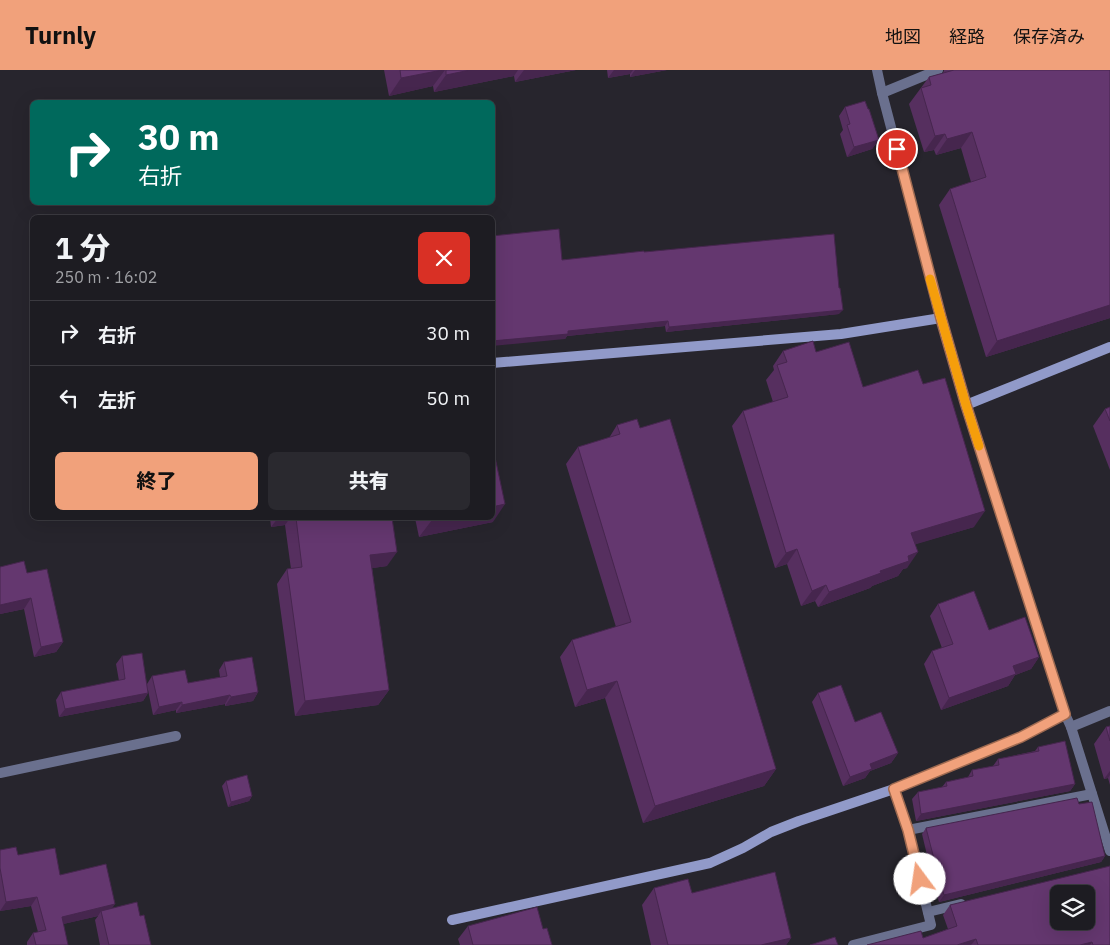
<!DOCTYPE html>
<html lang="ja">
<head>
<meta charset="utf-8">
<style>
  body { margin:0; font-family:"IBM Plex Sans","Noto Sans JP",sans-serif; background:#2a292f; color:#f1f3f6; height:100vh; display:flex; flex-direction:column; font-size:19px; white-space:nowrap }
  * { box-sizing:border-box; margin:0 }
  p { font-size:16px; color:#a0a1a5 }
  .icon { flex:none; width:28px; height:28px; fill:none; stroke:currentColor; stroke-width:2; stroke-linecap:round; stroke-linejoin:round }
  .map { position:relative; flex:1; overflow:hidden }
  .drawer { position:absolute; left:30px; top:145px; width:465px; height:305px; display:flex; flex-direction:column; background:#1d1c22; border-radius:8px; box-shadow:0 5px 20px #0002,0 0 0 1px #3b3a40 }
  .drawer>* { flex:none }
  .banner { position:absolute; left:30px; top:30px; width:465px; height:105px; border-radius:8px; box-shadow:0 5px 20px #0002,0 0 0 1px #3b3a40; background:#00695c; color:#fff; overflow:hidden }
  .buttons { position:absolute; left:1050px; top:815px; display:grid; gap:10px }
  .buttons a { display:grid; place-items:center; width:45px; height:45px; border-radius:8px; background:#1d1c22; box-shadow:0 5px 20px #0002,0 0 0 1px #3b3a40; font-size:25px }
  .pin { position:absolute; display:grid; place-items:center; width:42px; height:42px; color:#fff; margin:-21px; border:2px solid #fff; border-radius:50%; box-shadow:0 1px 5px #0007 }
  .me { position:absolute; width:55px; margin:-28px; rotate:346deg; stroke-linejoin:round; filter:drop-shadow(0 0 4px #0008) }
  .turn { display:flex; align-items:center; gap:18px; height:105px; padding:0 25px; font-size:22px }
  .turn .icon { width:65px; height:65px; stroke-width:2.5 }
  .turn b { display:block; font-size:35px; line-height:42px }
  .round { display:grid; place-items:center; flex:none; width:52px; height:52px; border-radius:8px; background:#2a292f }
  .overview { display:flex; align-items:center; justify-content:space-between; height:85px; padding:0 25px }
  h1 { font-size:30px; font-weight:800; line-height:38px }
  .button { display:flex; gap:10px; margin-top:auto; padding:10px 25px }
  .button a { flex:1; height:58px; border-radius:8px; background:#f1a17b; color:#111; font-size:20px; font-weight:800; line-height:58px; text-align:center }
  .button a+a { background:#2a292f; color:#f1f3f6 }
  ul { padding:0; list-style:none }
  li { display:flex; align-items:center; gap:15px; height:65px; padding:0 25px; border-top:1px solid #3b3a40 }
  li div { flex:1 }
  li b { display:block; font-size:19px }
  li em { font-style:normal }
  header { display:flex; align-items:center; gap:30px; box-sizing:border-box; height:70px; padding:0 25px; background:#f1a17b; color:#111 }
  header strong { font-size:24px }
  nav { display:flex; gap:28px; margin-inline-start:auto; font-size:18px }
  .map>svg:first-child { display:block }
</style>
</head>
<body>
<header>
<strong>Turnly</strong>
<nav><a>地図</a><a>経路</a><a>保存済み</a></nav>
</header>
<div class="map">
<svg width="1110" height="875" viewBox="0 0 1110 875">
  <rect width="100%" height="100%" fill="#27252d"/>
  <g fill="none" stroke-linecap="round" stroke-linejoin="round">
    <!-- lane -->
    <polyline stroke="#6a708e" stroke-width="10" points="0,703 176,666"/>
    <!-- street -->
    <g stroke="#6a708e" stroke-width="10">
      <polyline points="877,0 882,23"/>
      <polyline points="938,0 882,23 941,248 966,335 1065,644 1071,657 1110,781"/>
      <polyline points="1071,657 1110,641"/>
      <polyline points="894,719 908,760"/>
      <polyline points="928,842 961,834"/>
      <polyline points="853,875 931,855 908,760 1092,724"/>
    </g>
    <!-- secondary -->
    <g stroke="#919ac9" stroke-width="10">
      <polyline points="492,293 841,264 941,248"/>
      <polyline points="966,335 1110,277"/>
      <polyline points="452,850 710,793 743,778 771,762 799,751 894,719 1021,667 1065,644"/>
    </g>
  </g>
  <!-- wall -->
  <g fill="#562f5f">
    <polygon points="384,0 576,0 515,12 514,6 434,22 433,16 389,26"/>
    <polygon points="607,0 667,0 630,7 630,4 608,8"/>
    <polygon points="944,0 1110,0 1110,248 986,287 939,135 950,119 971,112 961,78 936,85 934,80 924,82 909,34 929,7 943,3"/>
    <polygon points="845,37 879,70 872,79 847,87 840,64 843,60 839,46"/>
    <polygon points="644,182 839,244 666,262 665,256 567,266 565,269 562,190"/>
    <polygon points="783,281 816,282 863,317 923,314 974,457 915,474 907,498 903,499 898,506 872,516 870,518 818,537 815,531 801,536 787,494 775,498 732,356 743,341 773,332 766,310 774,300 773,296"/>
    <polygon points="1110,337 1110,400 1093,356 1105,339"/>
    <polygon points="617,355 640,358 776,699 764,716 643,753 605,628 575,637 560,587 572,570 616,557 566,394 578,377 609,368"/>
    <polygon points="270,448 392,448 387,496 372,498 389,620 378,635 295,646 277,514 287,499 291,499 285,455 271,457"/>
    <polygon points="415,448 492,448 493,452 419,467"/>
    <polygon points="0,497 27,503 63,572 56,582 34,587 24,539 0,544"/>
    <polygon points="938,534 989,560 1039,587 1031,599 1015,605 1008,616 941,640 924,594 932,581 942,578 930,546"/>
    <polygon points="122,586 147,614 152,606 188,613 220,607 219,600 224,592 258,622 253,631 225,636 225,634 176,643 176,640 153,645 148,620 148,623 143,631 59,647 56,630 61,622 119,611 116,594"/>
    <polygon points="818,623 855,652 898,683 891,693 870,701 865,708 843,716 812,632"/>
    <polygon points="1110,656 1110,715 1108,708 1104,709 1094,674 1106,657"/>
    <polygon points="1038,677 1075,714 1070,721 916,751 912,729 918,722 942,717 946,712 968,707 972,700 993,696 998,689 1035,681"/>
    <polygon points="226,711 252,726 249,731 228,737 222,716"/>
    <polygon points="1079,734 1105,786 1101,792 939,832 935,819 922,764 926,758"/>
    <polygon points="0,780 18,785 60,805 112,838 140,846 151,875 100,875 95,850 98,846 63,854 68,875 27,875 27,872 33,863 38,862 31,836 0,841"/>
    <polygon points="654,818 692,823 791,868 786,875 651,875 642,835"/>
    <polygon points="950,835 1110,875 867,875 923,868 948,859 943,845"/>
    <polygon points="468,856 543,859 552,875 460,875 458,869"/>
  </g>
  <!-- shaded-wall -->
  <g fill="#46264e">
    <polygon points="442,0 445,0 433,16 389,26 401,8"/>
    <polygon points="470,0 518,0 514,6 434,22 446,5"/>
    <polygon points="524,0 576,0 515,12"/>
    <polygon points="614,0 633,0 630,4 608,8"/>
    <polygon points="635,0 667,0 630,7"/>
    <polygon points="972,62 961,78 936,85 947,69"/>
    <polygon points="945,64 934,80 924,82 935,66"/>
    <polygon points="879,70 872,79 847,87 854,77"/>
    <polygon points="1110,235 1110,248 986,287 997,271"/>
    <polygon points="843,240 839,244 666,262 669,257"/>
    <polygon points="668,251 665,256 567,266 565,269 492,276 492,271 568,261"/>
    <polygon points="505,434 493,452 419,467 432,450 442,448 492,448 492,437"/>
    <polygon points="985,441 974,457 900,479 911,463"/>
    <polygon points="278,448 290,448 285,455 271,457"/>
    <polygon points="797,479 787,494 775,498 786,483"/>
    <polygon points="397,482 387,496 360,500 370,485"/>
    <polygon points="918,482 907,498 903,499 898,506 872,516 870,518 818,537 829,522 908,486"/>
    <polygon points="826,515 815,531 801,536 812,521"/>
    <polygon points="31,528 24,539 0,544 0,535"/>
    <polygon points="63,572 56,582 34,587 41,577"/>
    <polygon points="1039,587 1031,599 1015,605 1008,616 941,640 949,628 1013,596"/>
    <polygon points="617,611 605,628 575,637 587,620"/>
    <polygon points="389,620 378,635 295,646 305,631"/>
    <polygon points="258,622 253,631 225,636 231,627"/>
    <polygon points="148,623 143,631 59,647 65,639"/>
    <polygon points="230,625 225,634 176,643 182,635"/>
    <polygon points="182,632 176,640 153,645 159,637"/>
    <polygon points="898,683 891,693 870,701 865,708 843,716 850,707 870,694"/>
    <polygon points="776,699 764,716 643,753 655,736"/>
    <polygon points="1110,701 1110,705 1108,708 1104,709"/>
    <polygon points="1075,714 1070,721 916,751 921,744"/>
    <polygon points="252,726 249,731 228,737 231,732"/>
    <polygon points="1105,786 1101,792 939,832 944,825"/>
    <polygon points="37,827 31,836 0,841 6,832"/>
    <polygon points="115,834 109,843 101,841 98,846 55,856 62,847"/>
    <polygon points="791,868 786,875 761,875"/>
    <polygon points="976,869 971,875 957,875"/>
    <polygon points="1092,872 1090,875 1080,875"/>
  </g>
  <!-- building -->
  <g fill="#64376f" stroke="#46264e" fill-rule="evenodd">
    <polygon points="400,0 442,0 401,8"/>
    <polygon points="446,0 470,0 446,5"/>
    <polygon points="954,0 1110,0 1110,235 997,271 950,119 986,107 972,62 947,69 945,64 935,66 921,18 931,15 929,7"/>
    <polygon points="865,31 868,39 869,39 879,70 854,77 847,55 850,54 845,37"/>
    <polygon points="559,159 562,190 644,181 644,182 834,164 839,218 840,218 843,240 669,257 668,251 568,261 568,264 492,271 492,166"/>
    <polygon points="813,271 816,282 849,272 863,317 918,300 923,314 945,308 985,441 911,463 918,482 908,486 909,491 880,501 881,503 829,522 826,515 812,521 797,479 786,483 743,341 788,327 777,295 787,292 783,281"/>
    <polygon points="1110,337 1110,351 1105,339"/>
    <polygon points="637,349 640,358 670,349 776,699 655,736 617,611 587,620 572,570 631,552 578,377 620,364 617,355"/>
    <polygon points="492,373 505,434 492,437"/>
    <polygon points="296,448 392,448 397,482 370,485 389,620 305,631 287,499 302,497"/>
    <polygon points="431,448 442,448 432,450"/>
    <polygon points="24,491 27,503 47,499 63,572 41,577 31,528 0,535 0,497"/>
    <polygon points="974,521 989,560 1025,547 1039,587 1013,596 1016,604 949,628 932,581 953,574 938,534"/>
    <polygon points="142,583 148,623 65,639 61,622 125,609 122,586"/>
    <polygon points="252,587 258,622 231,627 230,625 182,635 182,632 159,637 152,606 185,600 188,613 227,606 224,592"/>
    <polygon points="841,615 855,652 881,642 898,683 870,694 872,699 850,707 818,623"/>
    <polygon points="1110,656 1110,671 1106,657"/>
    <polygon points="1065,671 1075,714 921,744 918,722 947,716 946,712 973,706 972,700 999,695 998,689 1039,681 1038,677"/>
    <polygon points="247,705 252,726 231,732 226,711"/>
    <polygon points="1077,728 1079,734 1092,732 1105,786 944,825 940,812 926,758"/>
    <polygon points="16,777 18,785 55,778 60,805 106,794 115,834 62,847 68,875 36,875 33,863 46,860 37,827 6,832 0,798 0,780"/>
    <path d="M1110,796V875H1093L1092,872L1080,875H978L976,869L957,875H867L921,861L923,868L957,856L950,835ZM1059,824H1086V851H1059Z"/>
    <polygon points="775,802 791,868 761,875 668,875 654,818 688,809 692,823"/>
    <polygon points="137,832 140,846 144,845 151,875 109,875 101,841"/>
    <polygon points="537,837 543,859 547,858 552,875 473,875 468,856"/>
    <polygon points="835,867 838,875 810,875"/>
  </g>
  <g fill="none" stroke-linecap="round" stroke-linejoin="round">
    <!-- route casing -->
    <g stroke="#9d6950" stroke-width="12">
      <polyline id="route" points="897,79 941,248 966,335 1065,644 1021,667 894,719 908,760 920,809"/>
    </g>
    <!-- route -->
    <use href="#route" stroke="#f1a17b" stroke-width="9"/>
    <!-- slow -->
    <polyline stroke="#f59e0b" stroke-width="9" points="930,209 966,335 979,376"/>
  </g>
</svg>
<div class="buttons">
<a><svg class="icon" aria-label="layers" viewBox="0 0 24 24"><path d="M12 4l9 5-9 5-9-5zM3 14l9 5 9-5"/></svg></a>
</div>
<div class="pin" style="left:897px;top:79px;background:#d93025"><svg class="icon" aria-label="arrive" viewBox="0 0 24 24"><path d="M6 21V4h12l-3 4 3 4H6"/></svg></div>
<svg class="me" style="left:920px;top:809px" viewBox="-20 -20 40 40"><circle r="19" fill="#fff"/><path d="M0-13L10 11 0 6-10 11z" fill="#f1a17b"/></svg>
<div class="banner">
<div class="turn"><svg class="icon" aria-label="right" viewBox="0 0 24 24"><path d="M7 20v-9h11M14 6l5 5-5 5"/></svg><div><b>30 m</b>右折</div></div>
</div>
<section class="drawer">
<div class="overview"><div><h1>1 分</h1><p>250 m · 16:02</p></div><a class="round" style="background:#d93025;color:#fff"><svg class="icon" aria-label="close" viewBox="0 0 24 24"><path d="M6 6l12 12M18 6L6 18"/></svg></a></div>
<ul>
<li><svg class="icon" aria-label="right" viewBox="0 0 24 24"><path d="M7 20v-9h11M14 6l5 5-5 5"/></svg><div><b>右折</b></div><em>30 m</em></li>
<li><svg class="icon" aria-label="left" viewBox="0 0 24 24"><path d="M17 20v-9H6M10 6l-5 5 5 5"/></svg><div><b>左折</b></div><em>50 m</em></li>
</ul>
<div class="button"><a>終了</a><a>共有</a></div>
</section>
</div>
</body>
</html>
